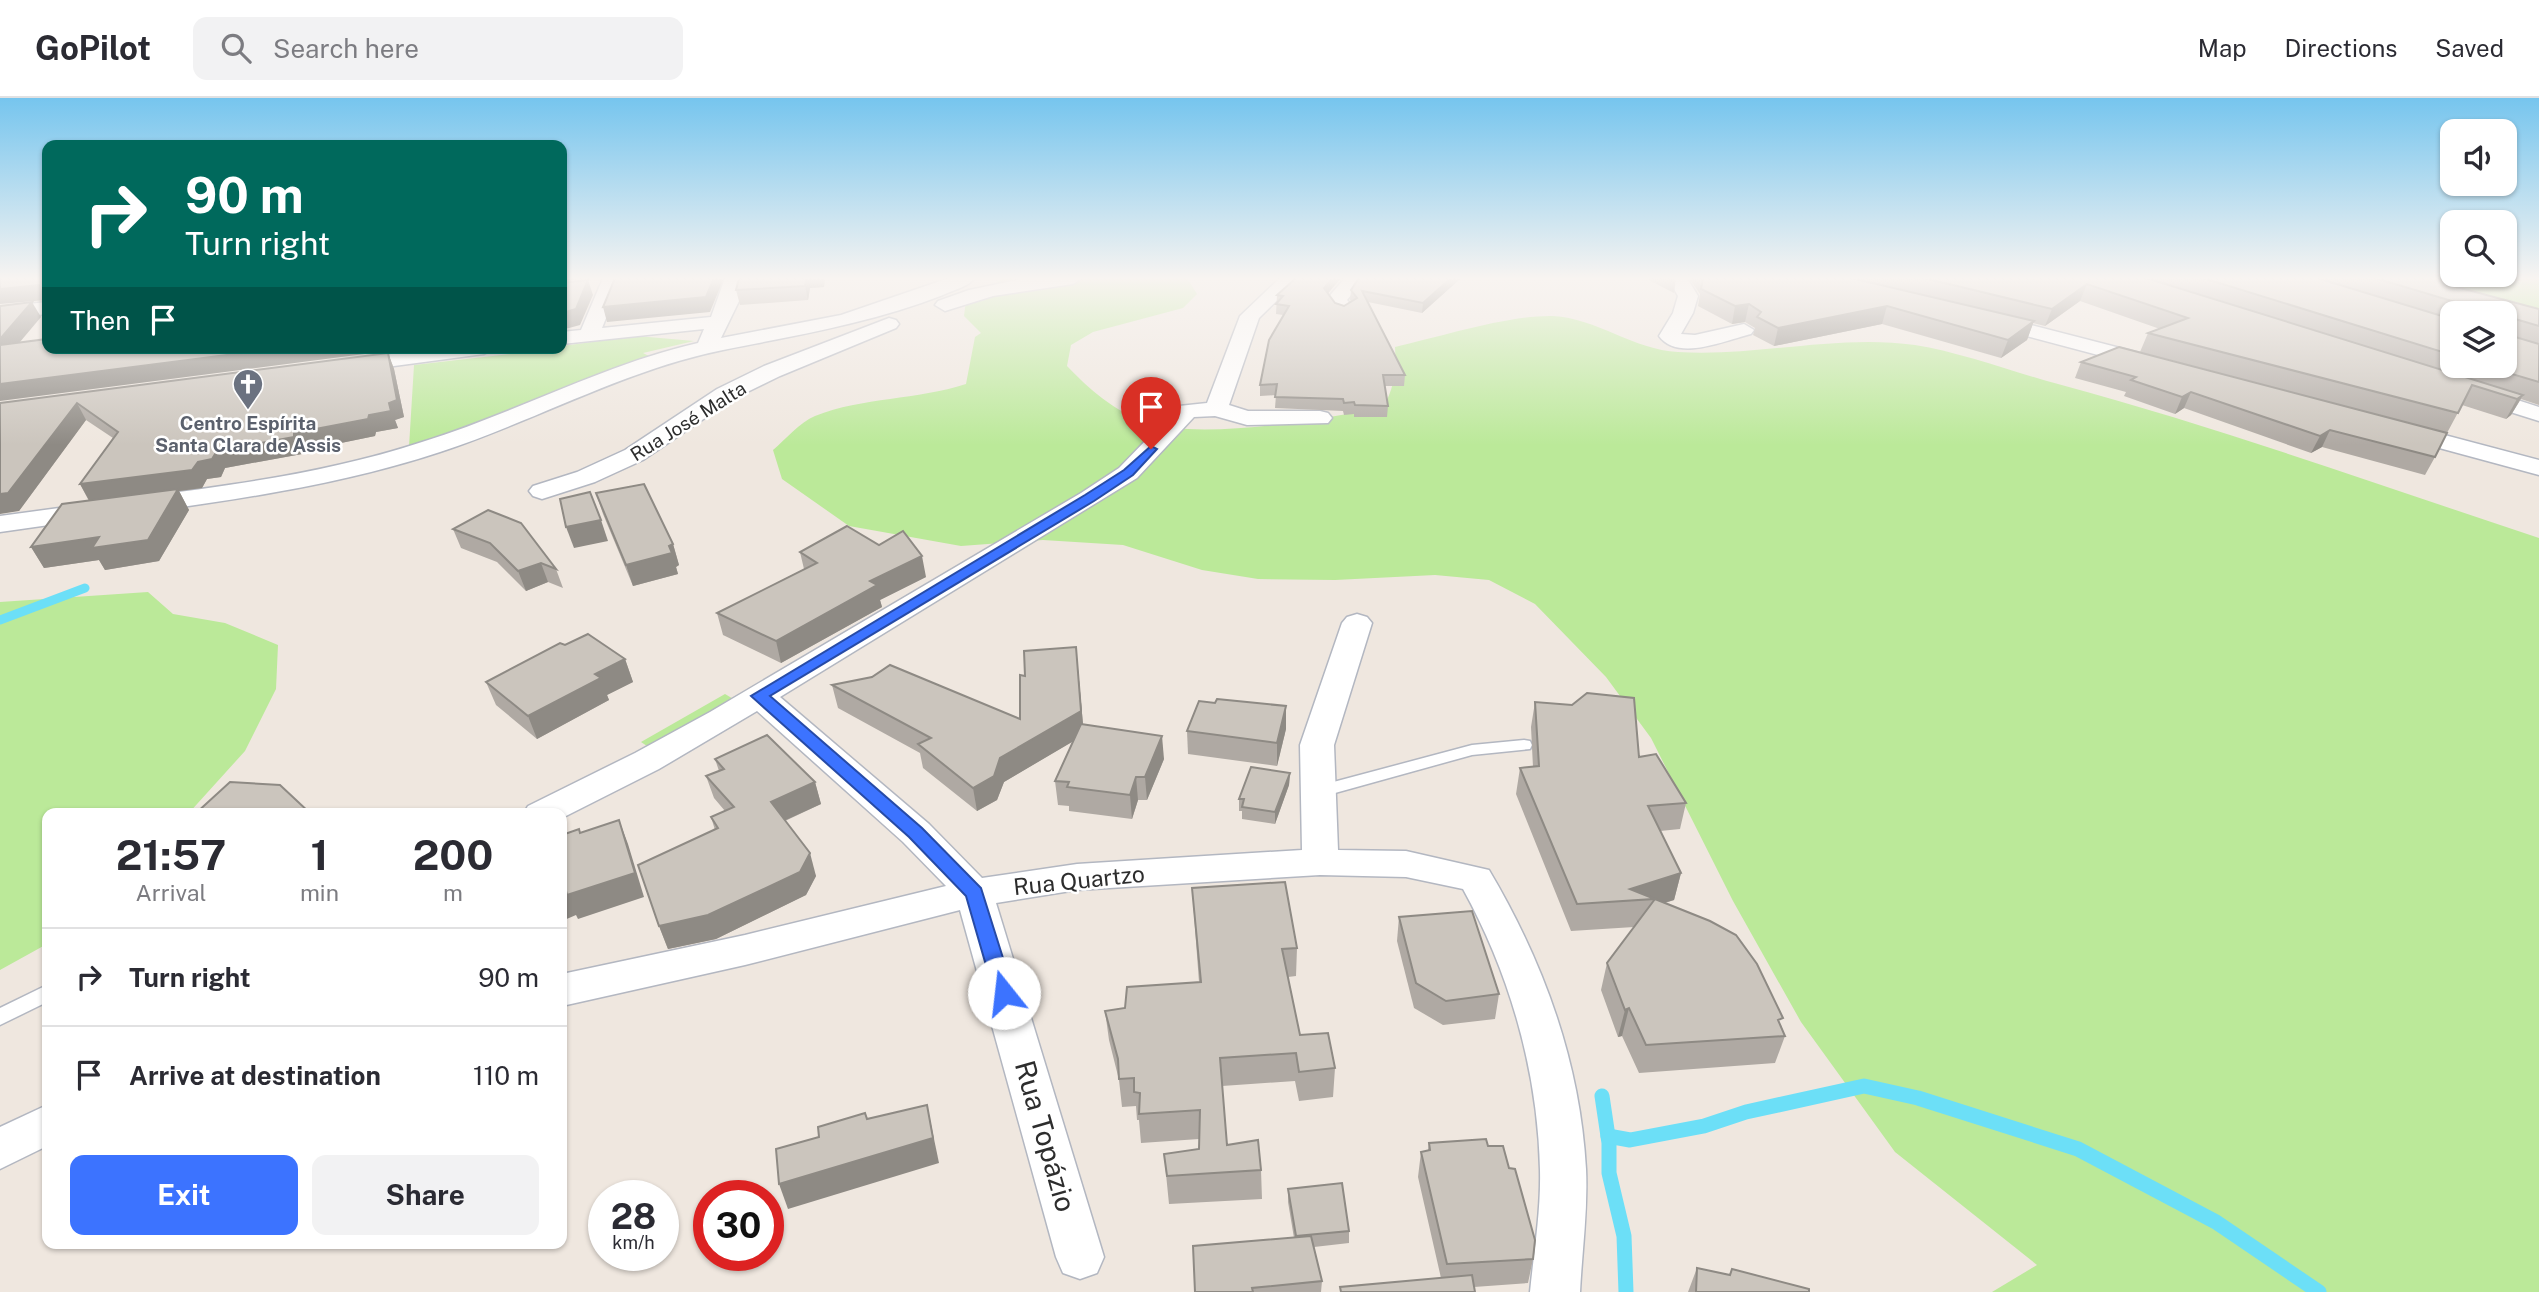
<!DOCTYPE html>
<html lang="en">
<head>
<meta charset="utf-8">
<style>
  body { margin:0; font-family:"Public Sans",sans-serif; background:#f2f2f3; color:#2b2b33; height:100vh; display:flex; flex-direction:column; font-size:26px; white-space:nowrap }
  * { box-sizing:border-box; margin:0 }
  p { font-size:23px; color:#7c7c81 }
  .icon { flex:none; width:38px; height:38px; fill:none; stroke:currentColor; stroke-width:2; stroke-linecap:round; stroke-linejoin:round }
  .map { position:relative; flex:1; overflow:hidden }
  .side { position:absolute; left:42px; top:710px; width:525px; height:441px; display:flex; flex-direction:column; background:#fff; border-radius:14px; box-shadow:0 2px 5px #0004 }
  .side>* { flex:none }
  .banner { position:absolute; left:42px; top:42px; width:525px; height:214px; border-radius:14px; box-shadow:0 2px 5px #0004; background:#00695c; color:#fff; overflow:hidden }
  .fabs { position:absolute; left:2440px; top:21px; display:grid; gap:14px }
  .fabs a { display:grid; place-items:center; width:77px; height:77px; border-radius:14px; background:#fff; box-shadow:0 2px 5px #0004; font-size:35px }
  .speed { position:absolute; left:588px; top:1082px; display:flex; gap:14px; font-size:35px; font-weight:700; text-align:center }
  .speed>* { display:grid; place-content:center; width:91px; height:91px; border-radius:50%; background:#fff; box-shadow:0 2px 5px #0004; line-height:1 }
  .speed small { font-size:18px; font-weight:400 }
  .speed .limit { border:10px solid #d22; background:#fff; color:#111 }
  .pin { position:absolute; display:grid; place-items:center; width:60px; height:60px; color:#fff; margin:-72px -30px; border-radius:50% 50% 50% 0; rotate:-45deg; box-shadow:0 0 7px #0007 }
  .pin .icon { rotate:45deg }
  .me { position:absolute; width:77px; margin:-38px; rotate:344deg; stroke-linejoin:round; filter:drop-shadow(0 0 5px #0008) }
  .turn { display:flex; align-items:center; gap:24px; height:147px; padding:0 28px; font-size:32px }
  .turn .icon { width:91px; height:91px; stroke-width:2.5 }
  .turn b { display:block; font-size:49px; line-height:60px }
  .then { display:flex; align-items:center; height:66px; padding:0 28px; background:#0003; gap:14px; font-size:26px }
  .eta { display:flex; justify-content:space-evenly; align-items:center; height:119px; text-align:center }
  .eta b { font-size:42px; font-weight:700; line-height:49px }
  .action { display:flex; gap:14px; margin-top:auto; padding:14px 28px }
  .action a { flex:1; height:80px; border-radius:14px; background:#3c73ff; color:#fff; font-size:28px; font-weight:700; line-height:80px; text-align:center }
  .action a+a { background:#f2f2f3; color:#2b2b33 }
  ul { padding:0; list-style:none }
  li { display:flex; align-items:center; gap:21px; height:98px; padding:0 28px; border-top:2px solid #e1e1e2 }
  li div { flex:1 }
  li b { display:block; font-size:26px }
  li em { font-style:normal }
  header { display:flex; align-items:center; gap:42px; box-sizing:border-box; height:98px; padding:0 35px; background:#fff; border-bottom:2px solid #e1e1e2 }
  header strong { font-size:33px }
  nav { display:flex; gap:38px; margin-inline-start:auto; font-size:24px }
  .search { width:490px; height:63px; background:#f2f2f3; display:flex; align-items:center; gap:18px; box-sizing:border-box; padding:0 24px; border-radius:14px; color:#7c7c81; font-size:26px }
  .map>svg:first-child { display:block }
</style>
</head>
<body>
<header>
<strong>GoPilot</strong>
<div class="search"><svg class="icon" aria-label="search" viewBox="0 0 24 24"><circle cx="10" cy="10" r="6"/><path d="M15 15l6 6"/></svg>Search here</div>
<nav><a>Map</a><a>Directions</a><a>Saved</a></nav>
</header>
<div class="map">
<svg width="2539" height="1194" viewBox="0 0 2539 1194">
  <rect width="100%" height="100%" fill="#efe7df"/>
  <!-- green -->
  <g fill="#bbe999">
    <path d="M1004,180H1187L1197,196L1183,210L1093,234L1071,247L1067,268C1089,291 1114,313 1145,324C1199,343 1326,321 1383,309C1395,290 1396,271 1395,249C1440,239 1508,217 1553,218C1596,220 1634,252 1678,254C1756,259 1837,236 1915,247C1960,254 2013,274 2058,286C2221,330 2379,387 2539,440V1194H1992L2037,1167L1895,1054L1801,924L1733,803L1651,640L1606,579L1535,506L1489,482L1435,477L1335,482L1258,481L1202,472L1123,447L1043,442L961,448L849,428L782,381L773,352C785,342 800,324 815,318C863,299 917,302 966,286L975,239L981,235L964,218L966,202Z"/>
    <polygon points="2423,180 2539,180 2539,218"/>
    <polygon points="637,238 694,243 643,255 649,258 592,279 527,310 409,349 414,267 562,250 562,248"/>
    <polygon points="148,494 173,516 225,525 278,547 276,591 245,653 188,716 47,716 47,846 0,872 0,504"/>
    <polygon points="725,596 735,602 650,650 641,644"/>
  </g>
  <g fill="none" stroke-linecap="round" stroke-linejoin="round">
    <!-- stream-far1 -->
    <polyline stroke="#6cdff7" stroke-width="9" points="0,522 85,490"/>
    <!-- stream -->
    <g stroke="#6cdff7" stroke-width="15">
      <polyline points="1602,998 1609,1045 1609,1075 1624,1138 1626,1194"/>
      <polyline points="1608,1038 1630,1042 1704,1028 1746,1014 1864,988 1918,1000 2078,1051 2216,1124 2319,1194"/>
    </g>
    <!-- lane casing -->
    <g stroke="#b3b7c1" stroke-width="3">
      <g id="lane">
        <polygon points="1524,642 1530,643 1532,647 1530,651 1472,657 1317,700 1308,694 1311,690 1472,647"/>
        <polygon points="47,887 47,904 0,927 0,910"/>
      </g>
    </g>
    <!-- street casing -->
    <g stroke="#b3b7c1" stroke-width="3">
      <g id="street">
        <path d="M603,180H622L602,230L711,219L725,180H744L740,201L721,240L841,217L949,180H975C968,189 953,192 943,197C871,225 798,237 723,252C624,272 535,323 440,354C343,386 241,401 140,415L131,412L127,407L131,402L140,399C235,387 331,374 422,344C516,315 602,267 698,245L704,231L562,246V234L581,232Z"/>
        <polygon points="1026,180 1082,180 1073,186 993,198 945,213 935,207 938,203 969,192"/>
        <path d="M1280,180H1300L1259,220L1229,307L1248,313H1320L1328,315L1332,320L1328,325L1247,327L1215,318L1194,319L1137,380L780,599L929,726L982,780L1077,766L1302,752L1300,647L1342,525L1347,519L1357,516L1367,519L1372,525L1334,647L1338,752L1406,753L1489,772C1543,863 1580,963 1586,1071C1588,1112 1582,1153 1580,1194H1530C1534,1153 1541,1113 1540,1072C1538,974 1510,876 1463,791L1406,779L1320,777L1077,792L996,805L1104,1159L1097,1175L1080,1181L1063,1175L1056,1159L960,812L745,867L562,908V876L745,837L946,788L903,744L757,613L659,671L562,720V716H523L528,708L635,655L710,614L1081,395L1119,370L1179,308L1207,305L1240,218Z"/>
        <polygon points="1345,180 1365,180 1347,202 1354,210 1344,216 1337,214 1326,202"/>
        <path d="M1668,180H1687L1698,198L1693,215L1681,236L1695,237L1744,226L1754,232L1751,236C1726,242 1678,264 1659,238L1673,215L1678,198Z"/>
        <polygon points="47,204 47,216 0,221 0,209"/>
        <polygon points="1988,216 2155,259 2158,264 2147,270 1981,226 1978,222"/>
        <polygon points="889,220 896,222 899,226 896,230 780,278 733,301 643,362 595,384 542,401 533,398 529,393 533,388 577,374 625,352 717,291 764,268"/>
        <polygon points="434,250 494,250 484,256 349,274 338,268 349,262"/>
        <polygon points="2477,289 2539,309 2539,323 2469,301 2466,296 2469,291"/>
        <polygon points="2403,326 2539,362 2539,377 2395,338 2391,333 2395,328"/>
        <polygon points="96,405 105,407 109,413 105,419 0,434 0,418"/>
        <polygon points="47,1007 47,1048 0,1071 0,1029"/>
      </g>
    </g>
    <!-- lane -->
    <use href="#lane" fill="#fff" fill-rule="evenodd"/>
    <!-- street -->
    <use href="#street" fill="#fff" fill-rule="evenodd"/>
  </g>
  <!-- wall -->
  <g fill="#afa9a3" fill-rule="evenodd">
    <polygon points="739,180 825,180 824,189 810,190 808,202 740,207 736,192"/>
    <polygon points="1294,180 1341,180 1328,195 1335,205 1344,208 1351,203 1350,202 1351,192 1359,180 1461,180 1422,215 1368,204 1405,277 1404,288 1385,288 1388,308 1387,319 1354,319 1354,316 1344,317 1343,313 1275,310 1276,297 1260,298 1260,287 1283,217 1276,216 1277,197 1294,182"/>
    <polygon points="1645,180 1676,180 1674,195"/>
    <path d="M1689,180H2449L2458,183L2454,189L2539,211V307L2521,301L2511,317L2506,321L2462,307L2447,335L2140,254L2148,235L2160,231L2080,203L2045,228L2033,225L2027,242L2001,260L1882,226L1774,248L1753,237L1755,230L1745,224L1732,226L1698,208L1700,196ZM2452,215H2504V268H2452Z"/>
    <polygon points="388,255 394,271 404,319 395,322 398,330 376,334 375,338 302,353 302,356 225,370 221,379 207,381 202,390 179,393 189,412 159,463 105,472 99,462 44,470 31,449 89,403 80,386 113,340 86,322 19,413 0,305"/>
    <polygon points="2081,264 2435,359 2425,377 2322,349 2311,355 2184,310 2175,316 2124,298 2126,294 2075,280"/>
    <polygon points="596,395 673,446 679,467 676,469 678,476 633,488 603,416"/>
    <polygon points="453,431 556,471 563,490 548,484 526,493 497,464 461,450"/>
    <polygon points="800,454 926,479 880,502 882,509 781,565 723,537 717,515 804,471"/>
    <polygon points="565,547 625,561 633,584 607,597 609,602 537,641 496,607 486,584"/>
    <polygon points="1076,549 1083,626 1164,661 1147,702 1138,702 1132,721 1069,713 1069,708 1058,707 1055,683 1073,643 1004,684 997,702 977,713 923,670 920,655 838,610 832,587 1020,621 1025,578"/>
    <polygon points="1535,604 1639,659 1686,705 1680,731 1660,733 1681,775 1674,802 1665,805 1781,927 1785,938 1775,965 1639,975 1622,938 1618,939 1601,892 1607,865 1634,829 1571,833 1516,696 1520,670 1533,669 1531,629"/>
    <polygon points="1215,605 1286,608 1286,631 1277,668 1188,656 1187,633"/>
    <polygon points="715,661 815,684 821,706 785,723 816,778 806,797 716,841 668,851 659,828 715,732 711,719 725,713 714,700 706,678 719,673"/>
    <polygon points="1290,675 1289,687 1275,726 1242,721 1242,713 1239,713 1239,701"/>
    <polygon points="1192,790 1297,850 1296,878 1288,879 1300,937 1335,970 1333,999 1299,1003 1295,983 1222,988 1227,1047 1261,1072 1262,1101 1169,1106 1164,1056 1199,1051 1199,1041 1141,1045 1139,1022 1137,1022 1136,1008 1122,1009 1119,982 1109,942 1105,913 1125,910 1199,884"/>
    <polygon points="1399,819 1499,896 1495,921 1443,927 1414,910 1397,843"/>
    <polygon points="1429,1045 1488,1048 1533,1161 1528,1185 1474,1189 1475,1194 1340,1194 1340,1189 1441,1180 1418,1079 1421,1054 1428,1052"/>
    <polygon points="1288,1091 1349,1133 1349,1145 1314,1149 1322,1183 1321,1194 1195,1194 1294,1140 1288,1104"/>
    <polygon points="1697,1170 1809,1194 1688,1194"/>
  </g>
  <!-- shaded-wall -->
  <g fill="#8e8a84">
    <polygon points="562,180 585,180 562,184"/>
    <polygon points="714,180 724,180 710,214 607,224 603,209"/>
    <polygon points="806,180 825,180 824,189 810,190 808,202 805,188"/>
    <polygon points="1333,180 1341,180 1324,200 1324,190"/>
    <polygon points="1451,180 1461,180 1422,215 1423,205"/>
    <polygon points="588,182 593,197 580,227 569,230 562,231 562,215"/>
    <polygon points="2087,186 2080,203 2045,228 2052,211"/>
    <polygon points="39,187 47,187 47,205 46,202 0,206 0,191"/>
    <polygon points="32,204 41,219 4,263 0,257 0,241"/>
    <polygon points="1749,206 1745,224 1732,226 1735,208"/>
    <polygon points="1887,208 1882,226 1774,248 1778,230"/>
    <polygon points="2034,223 2027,242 2001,260 2008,242"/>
    <polygon points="281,250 411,250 0,303 0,286"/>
    <polygon points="388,255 394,271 404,319 395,322 398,330 376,334 375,338 302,353 302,356 225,370 221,379 207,381 202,390 179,393 189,412 159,463 105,472 99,462 44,470 31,449 90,404 80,386 198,364 217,353 294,335 369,317 389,305"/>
    <polygon points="2191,294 2184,310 2175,316 2182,299"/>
    <polygon points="2523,297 2511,317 2506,321 2517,301"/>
    <polygon points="77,305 86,322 19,413 0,416 0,396"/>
    <polygon points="2330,332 2322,349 2311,355 2320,338"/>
    <polygon points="601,422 608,443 574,450 566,429"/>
    <polygon points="673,446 679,467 676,469 678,476 633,488 626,467"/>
    <polygon points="922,458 926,479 880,502 882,509 781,565 776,543 870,483"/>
    <polygon points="541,465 548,484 526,493 518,473"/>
    <polygon points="1076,549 1084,637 1004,684 997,702 977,713 973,690 1000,660"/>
    <polygon points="625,561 633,584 607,597 609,602 537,641 528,618 595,576"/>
    <polygon points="1286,608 1286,631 1277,668 1277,645"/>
    <polygon points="1162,638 1164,661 1147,702 1145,679"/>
    <polygon points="1290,675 1289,687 1275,726 1275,714"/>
    <polygon points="1136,679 1138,702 1132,721 1130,697"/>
    <polygon points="815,684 821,706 777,726 771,704"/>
    <polygon points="619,722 628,746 644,799 578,821 576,817 562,823 562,794"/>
    <polygon points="810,755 816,778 806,797 716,841 668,851 659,828"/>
    <polygon points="1681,775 1674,802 1653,808 1655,801 1630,791"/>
    <polygon points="1629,910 1622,938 1618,939 1625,912"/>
    <polygon points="927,1007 939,1065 788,1111 779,1086"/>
  </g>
  <!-- building -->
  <g fill="#cbc5bd" stroke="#8e8a84" stroke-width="2">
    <polygon points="0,180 47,180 47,187 41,194 39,187 0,191"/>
    <polygon points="615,180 714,180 706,199 603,209"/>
    <polygon points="739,180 806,180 805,188 736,192"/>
    <polygon points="1296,180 1333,180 1324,190 1335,205 1344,208 1357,200 1351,192 1359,180 1451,180 1423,205 1362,193 1405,277 1383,277 1388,308 1355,307 1354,304 1344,305 1343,301 1275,299 1277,286 1260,287 1269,242 1289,208 1276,206 1283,198 1277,197"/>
    <polygon points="1703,180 1851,180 2034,223 2008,242 1887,208 1778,230 1757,219 1761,214 1749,206 1735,208 1701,191"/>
    <polygon points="1924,180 2146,180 2523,297 2517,301 2472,287 2458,315 2148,235 2188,220 2087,186 2052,211"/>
    <polygon points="2203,180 2317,180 2452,221 2452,257"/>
    <polygon points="2375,180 2449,180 2458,183 2449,187 2539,211 2539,228 2515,221 2512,224 2512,238 2539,246 2539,284 2485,268 2504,268 2504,215 2464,215 2462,206"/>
    <polygon points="588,182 576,211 562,215 562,185"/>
    <polygon points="32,204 0,241 0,208"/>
    <polygon points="47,241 47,250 281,250 0,286 0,247"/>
    <polygon points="2119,249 2447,335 2435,359 2330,332 2320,338 2191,294 2182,299 2131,282 2136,279 2081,264"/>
    <polygon points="388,255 397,302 389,305 391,313 369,317 368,321 294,335 294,339 217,353 212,361 198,364 192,372 80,386 118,334 77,305 8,395 0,396 0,305"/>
    <polygon points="644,386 673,446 669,448 672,455 626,467 596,395"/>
    <polygon points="178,391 148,442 92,450 99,439 31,449 62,406"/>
    <polygon points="590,394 601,422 566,429 560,401"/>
    <polygon points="488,412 521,425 556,471 541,465 518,473 490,445 453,431"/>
    <polygon points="847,428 879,447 903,433 922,458 870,483 877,487 776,543 717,515 817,465 800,454"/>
    <polygon points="588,536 625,561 595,576 601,580 528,618 486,584 560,545 565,547"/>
    <polygon points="1076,549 1081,613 1000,660 994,678 973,690 918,646 931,640 832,587 872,579 890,567 1020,621 1020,577 1025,578 1024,553"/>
    <polygon points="1587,595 1634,600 1639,659 1656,656 1686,705 1648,708 1681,775 1630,791 1710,823 1736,837 1757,866 1783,920 1778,922 1785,938 1646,947 1629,910 1625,912 1607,865 1655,801 1577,806 1520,670 1539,668 1535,604 1572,607"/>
    <polygon points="1217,601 1286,608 1277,645 1187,633 1199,603 1215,605"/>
    <polygon points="1081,626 1162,638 1145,679 1136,679 1130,697 1067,689 1069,684 1055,683"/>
    <polygon points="767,637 815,684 771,704 810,755 800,774 708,817 659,828 638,767 718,730 711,719 734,709 706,678 724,671 715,661"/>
    <polygon points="1251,669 1290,675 1275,714 1242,709 1244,701 1239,701"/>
    <polygon points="230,684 280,687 311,716 195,716"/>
    <polygon points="619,722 635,775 567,797 566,793 562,794 562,737 579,731 580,735"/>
    <polygon points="1285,784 1297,850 1282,851 1300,937 1328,935 1335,970 1299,974 1296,955 1220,960 1227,1047 1258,1042 1261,1072 1167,1078 1164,1056 1199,1051 1200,1012 1139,1016 1140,995 1134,994 1134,980 1119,981 1118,961 1105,913 1125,910 1127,889 1201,884 1192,790"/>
    <polygon points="1472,813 1499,896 1446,903 1416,885 1399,819"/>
    <polygon points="927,1007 933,1040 779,1086 776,1051 819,1039 818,1029 865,1015 867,1021"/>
    <polygon points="1486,1041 1488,1048 1503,1048 1509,1070 1515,1071 1535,1142 1533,1161 1447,1166 1421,1054 1430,1052 1429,1045"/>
    <polygon points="1342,1085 1349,1133 1296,1138 1288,1091"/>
    <polygon points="1311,1138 1322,1183 1252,1190 1253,1194 1195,1194 1193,1148"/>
    <polygon points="1697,1170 1730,1177 1732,1171 1809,1191 1809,1194 1696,1194"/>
    <polygon points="1472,1177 1475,1194 1341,1194 1340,1189"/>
  </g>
  <!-- sky -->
  <linearGradient id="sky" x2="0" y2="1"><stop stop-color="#76c5ee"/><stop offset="0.52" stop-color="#f8f4f1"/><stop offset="1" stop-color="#f8f4f1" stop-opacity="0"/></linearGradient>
  <rect width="2539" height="347" fill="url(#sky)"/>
  <!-- route -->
  <polygon fill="#3c73ff" stroke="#274ba6" stroke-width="2" points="1151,348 1157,351 1133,377 1094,403 770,598 922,730 981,790 1014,895 1011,900 997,900 994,895 966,798 909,739 751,598 1085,397 1124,372"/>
  <!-- icons -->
  <defs>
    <g id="church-pin" transform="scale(1.575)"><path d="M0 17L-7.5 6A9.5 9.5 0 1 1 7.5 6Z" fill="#6b7280" stroke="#fff"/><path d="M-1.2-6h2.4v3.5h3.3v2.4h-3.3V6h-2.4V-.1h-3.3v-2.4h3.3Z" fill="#fff"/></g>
  </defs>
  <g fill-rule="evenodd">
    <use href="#church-pin" x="248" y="286"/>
  </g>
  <g text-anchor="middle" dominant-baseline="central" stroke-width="5" stroke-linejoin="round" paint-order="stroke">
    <!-- far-street labels -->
    <g font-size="19" fill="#2d2d2d" stroke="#fff">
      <text transform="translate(688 323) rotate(-32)">Rua José Malta</text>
    </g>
    <!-- far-worship labels -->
    <g font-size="19" font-weight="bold" fill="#5b616d" stroke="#fff">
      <text x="248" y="325">Centro Espírita<tspan x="248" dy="22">Santa Clara de Assis</tspan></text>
    </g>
    <!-- street labels -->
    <g font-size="23" fill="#2d2d2d" stroke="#fff">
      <text transform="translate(1079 782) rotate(-6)">Rua Quartzo</text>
    </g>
    <!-- near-street labels -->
    <g font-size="28" fill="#2d2d2d" stroke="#fff">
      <text transform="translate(1046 1038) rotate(74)">Rua Topázio</text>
    </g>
  </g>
</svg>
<div class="fabs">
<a><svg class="icon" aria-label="sound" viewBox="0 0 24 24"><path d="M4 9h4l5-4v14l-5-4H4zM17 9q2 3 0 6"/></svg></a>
<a><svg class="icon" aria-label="search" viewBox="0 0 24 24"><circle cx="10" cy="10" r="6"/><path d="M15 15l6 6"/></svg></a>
<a><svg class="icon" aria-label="layers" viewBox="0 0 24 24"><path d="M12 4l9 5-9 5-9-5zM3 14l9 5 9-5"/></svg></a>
</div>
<div class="speed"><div>28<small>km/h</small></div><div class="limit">30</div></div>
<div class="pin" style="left:1151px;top:351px;background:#d93025"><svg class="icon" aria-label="arrive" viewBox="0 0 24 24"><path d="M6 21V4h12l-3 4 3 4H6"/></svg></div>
<svg class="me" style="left:1004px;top:895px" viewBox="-20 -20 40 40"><circle r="19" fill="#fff"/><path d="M0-13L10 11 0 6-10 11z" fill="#3c73ff"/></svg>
<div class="banner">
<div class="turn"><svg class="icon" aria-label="right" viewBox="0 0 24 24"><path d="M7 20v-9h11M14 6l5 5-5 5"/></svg><div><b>90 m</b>Turn right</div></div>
<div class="then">Then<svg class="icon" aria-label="arrive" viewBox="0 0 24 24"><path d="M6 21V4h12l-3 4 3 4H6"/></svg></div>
</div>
<section class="side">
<div class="eta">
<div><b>21:57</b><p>Arrival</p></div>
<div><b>1</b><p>min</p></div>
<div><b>200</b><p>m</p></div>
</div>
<ul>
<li><svg class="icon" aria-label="right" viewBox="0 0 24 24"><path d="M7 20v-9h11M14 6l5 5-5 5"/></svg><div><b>Turn right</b></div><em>90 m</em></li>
<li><svg class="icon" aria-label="arrive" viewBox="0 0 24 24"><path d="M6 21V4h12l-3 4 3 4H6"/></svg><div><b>Arrive at destination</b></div><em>110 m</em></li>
</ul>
<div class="action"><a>Exit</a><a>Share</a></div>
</section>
</div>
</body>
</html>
